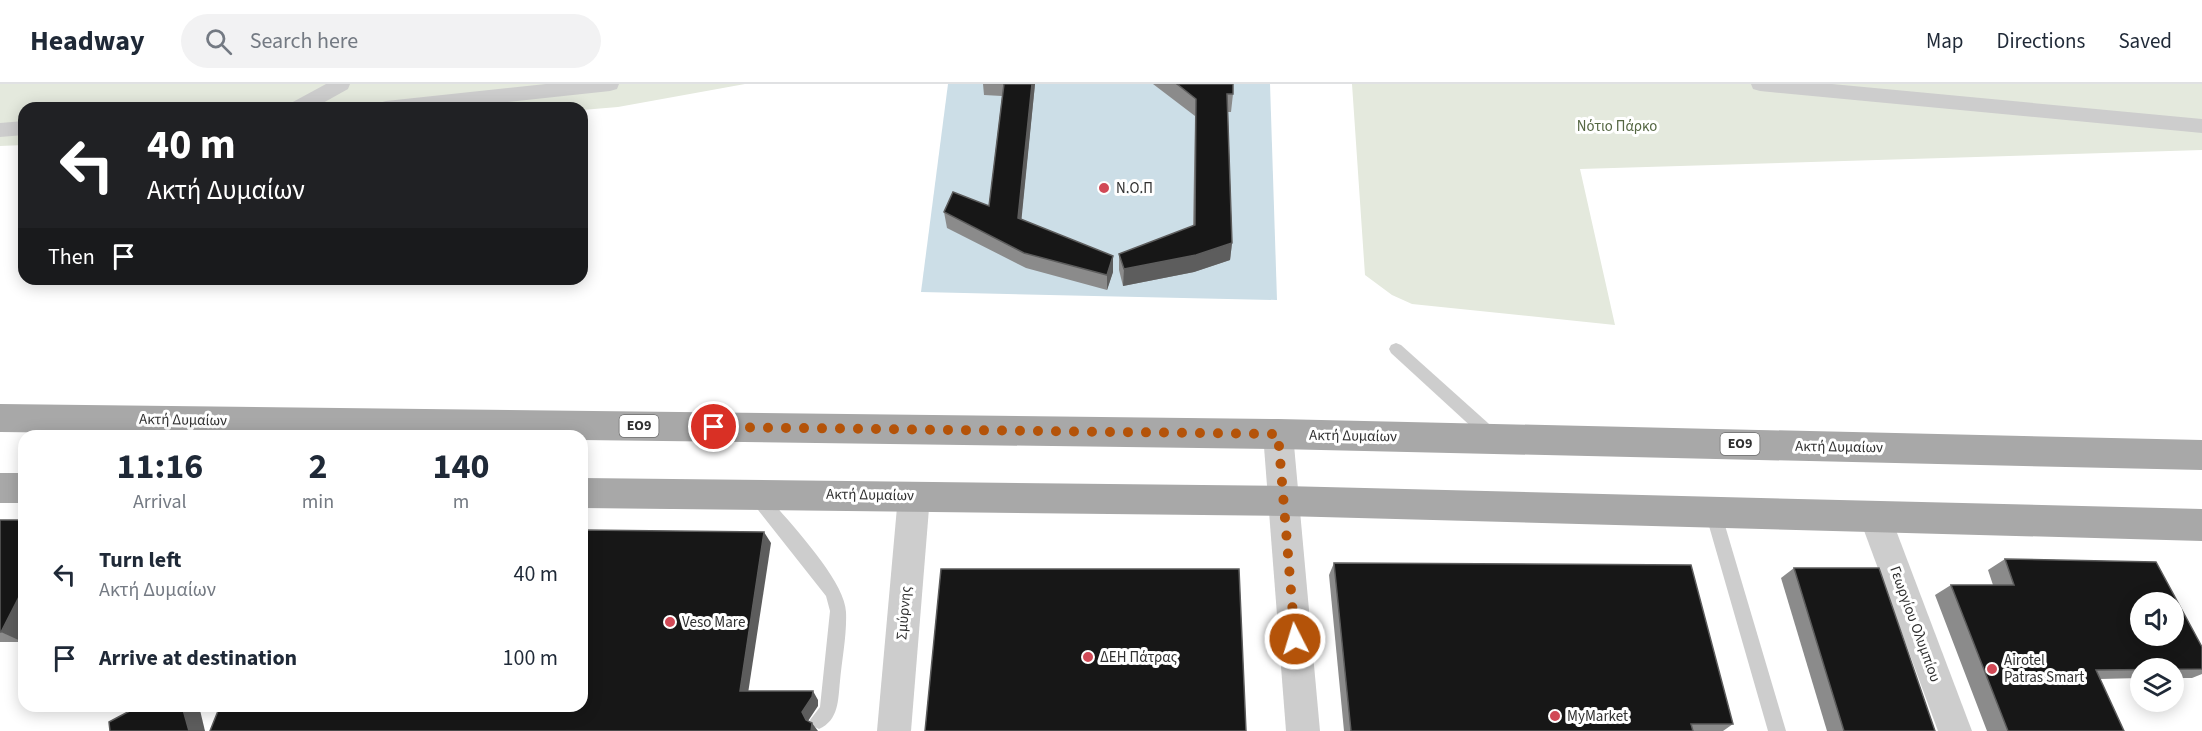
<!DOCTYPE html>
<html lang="en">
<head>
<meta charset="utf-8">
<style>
  body { margin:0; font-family:"Source Sans 3",sans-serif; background:#f2f2f3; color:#1f2937; height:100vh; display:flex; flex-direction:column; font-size:22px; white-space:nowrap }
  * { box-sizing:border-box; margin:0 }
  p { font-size:20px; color:#747a83 }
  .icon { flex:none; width:33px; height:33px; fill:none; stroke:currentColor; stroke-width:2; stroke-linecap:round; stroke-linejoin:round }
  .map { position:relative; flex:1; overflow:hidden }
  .side { position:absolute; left:18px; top:346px; width:570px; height:282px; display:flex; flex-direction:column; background:#fff; border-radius:18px; box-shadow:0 3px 15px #0003 }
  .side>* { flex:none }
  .top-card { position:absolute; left:18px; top:18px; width:570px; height:183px; border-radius:18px; box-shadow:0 3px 15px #0003; background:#202124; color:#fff; overflow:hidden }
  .buttons { position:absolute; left:2130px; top:508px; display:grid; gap:12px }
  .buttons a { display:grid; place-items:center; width:54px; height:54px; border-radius:50%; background:#fff; box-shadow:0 3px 15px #0003; font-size:30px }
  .pin { position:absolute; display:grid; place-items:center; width:51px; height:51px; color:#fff; margin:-26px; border:3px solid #fff; border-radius:50%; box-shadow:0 2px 6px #0007 }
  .me { position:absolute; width:66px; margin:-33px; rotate:355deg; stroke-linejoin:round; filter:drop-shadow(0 0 4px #0008) }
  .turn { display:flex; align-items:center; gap:21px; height:126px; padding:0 30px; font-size:27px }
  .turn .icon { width:78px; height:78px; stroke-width:2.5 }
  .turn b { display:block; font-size:42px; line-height:51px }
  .then { display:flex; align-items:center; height:57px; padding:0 30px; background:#0003; gap:12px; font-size:22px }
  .eta { display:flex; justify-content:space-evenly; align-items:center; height:102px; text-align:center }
  .eta b { font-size:36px; font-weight:700; line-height:42px }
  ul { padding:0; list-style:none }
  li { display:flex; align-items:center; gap:18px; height:84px; padding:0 30px }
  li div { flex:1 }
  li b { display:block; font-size:22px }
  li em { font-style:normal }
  header { display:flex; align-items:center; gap:36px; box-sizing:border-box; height:84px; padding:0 30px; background:#fff; border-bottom:2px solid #e0e1e3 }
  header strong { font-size:28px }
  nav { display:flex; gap:33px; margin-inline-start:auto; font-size:21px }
  .search { width:420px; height:54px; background:#f2f2f3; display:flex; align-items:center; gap:15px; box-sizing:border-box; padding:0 21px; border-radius:33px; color:#747a83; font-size:22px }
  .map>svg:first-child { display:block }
</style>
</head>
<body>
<header>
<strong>Headway</strong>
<div class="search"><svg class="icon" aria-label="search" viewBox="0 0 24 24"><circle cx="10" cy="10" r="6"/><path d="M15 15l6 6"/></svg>Search here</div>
<nav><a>Map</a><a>Directions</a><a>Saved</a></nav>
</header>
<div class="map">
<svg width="2202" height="647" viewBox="0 0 2202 647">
  <rect width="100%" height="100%" fill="#fff"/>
  <!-- green -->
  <g fill="#e4e9dd">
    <polygon points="0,0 745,0 618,23 582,26 24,24 24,61 0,62"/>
    <polygon points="1352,0 2202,0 2202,66 1580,85 1615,241 1412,220 1392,211 1365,191"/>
  </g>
  <!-- water -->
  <polygon fill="#ccdee7" points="948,0 1270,0 1277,216 921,208"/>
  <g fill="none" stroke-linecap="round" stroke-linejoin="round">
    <!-- service -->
    <g fill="#cdcdcd" fill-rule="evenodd">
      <polygon points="1396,259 1401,261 1498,348 1501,353 1498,358 1493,360 1488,358 1391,269 1389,265 1391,261"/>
      <path d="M757,405L763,407C785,434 845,495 846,528C847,550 842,575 840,597C838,616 839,636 819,645L813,642L810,636L820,623L830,527L826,512L751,417L749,412L751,407Z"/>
      <polygon points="1713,421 1719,423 1721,428 1786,647 1768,647 1705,428 1707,423"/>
    </g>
    <!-- pedestrian -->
    <g fill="#cdcdcd" fill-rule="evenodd">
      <polygon points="326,0 350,0 348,5 314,24 288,24 291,19"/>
      <polygon points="546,0 619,0 617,5 610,7 451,24 376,24 379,19 386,17"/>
      <polygon points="1751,0 1832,0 2202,35 2202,49 1760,7 1753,5"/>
      <polygon points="24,37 24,51 0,53 0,39"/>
    </g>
    <!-- minor -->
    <g fill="#cdcdcd" fill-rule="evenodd">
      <polygon points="1278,337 1289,341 1293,350 1320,647 1286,647 1263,350 1267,341"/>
      <polygon points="914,398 925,402 930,412 911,647 877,647 898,412 903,402"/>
      <polygon points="1875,419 1886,423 1891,433 1972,647 1938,647 1859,433 1864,423"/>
    </g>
    <!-- primary -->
    <g fill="#a8a8a8" fill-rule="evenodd">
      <polygon points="0,320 1278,335 2202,356 2202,386 1278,365 582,356 582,352 331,352 0,348"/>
      <rect x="0" y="389" width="24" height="30"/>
      <polygon points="582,394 1284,402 2202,425 2202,457 1284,432 582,424"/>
    </g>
  </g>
  <!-- wall -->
  <g fill="#8b8b8b">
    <polygon points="983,0 1035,0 1021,135 1113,172 1113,188 1107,206 1026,184 947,144 944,128 989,122 1002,12 984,11"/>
    <polygon points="1153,0 1233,0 1233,10 1231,28 1228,28 1232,159 1230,176 1194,188 1123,202 1119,186 1119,170 1193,142 1195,32"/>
    <polygon points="0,436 23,558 0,558"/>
    <polygon points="2005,475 2202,563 2202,590 2192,594 2174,594 2174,585 2140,585 2140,594 2100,595 2124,647 1987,647 1935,511 1951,501 1993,501 1988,486"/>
    <polygon points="1334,479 1733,640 1723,647 1344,647 1329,491"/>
    <polygon points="1794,484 1935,647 1827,647 1781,494"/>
  </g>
  <!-- shaded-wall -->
  <g fill="#5d5d5d">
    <polygon points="1032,0 1035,0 1020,150 1018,134"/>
    <polygon points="1232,159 1230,176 1194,188 1123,202 1124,185"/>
    <polygon points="1113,172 1113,188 1107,206 1107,191"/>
    <polygon points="764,448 771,459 747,616 740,607"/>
    <polygon points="20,511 24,513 24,556 23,558 1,548"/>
    <polygon points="813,607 818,616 818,622 808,637 812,639 818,647 811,647 802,628"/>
    <polygon points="182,622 199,622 205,647 189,647"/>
  </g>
  <!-- building -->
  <g fill="#171717" stroke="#5d5d5d" stroke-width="1.5" fill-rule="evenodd">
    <polygon points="1004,0 1032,0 1018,134 1113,172 1107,191 1024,169 944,128 953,108 989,122"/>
    <polygon points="1177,0 1233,0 1233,10 1227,10 1232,159 1196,171 1124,185 1119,170 1195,141 1196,15"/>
    <polygon points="0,436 24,436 24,514 20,511 1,548 0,548"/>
    <polygon points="582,446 764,448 740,607 813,607 812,613 802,628 806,636 812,639 811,647 210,647 220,622 582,622"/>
    <path d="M2005,475L2156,478L2202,563V585L2096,586L2124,647H2008L1951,501H2014ZM2140,519H2174V552H2140Z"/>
    <polygon points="1334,479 1691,481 1733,640 1691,640 1693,647 1351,647"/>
    <polygon points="1794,484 1879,484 1935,647 1844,647"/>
    <polygon points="941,485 1239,485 1246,647 925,647"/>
    <polygon points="139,622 182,622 189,647 110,647 109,638"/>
  </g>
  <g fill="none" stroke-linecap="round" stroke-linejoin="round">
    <!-- route -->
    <polyline stroke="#b45309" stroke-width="10" stroke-dasharray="0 18" points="714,343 1278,350 1295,555"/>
  </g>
  <!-- markers -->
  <g fill="#d14956" stroke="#fff" stroke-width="2">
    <circle cx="1104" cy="104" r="6"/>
    <circle cx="670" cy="538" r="6"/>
    <circle cx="1088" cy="573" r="6"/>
    <circle cx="1992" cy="585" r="6"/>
    <circle cx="1555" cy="632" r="6"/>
  </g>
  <g text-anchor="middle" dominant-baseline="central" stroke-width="6" stroke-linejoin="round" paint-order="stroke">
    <!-- shield labels -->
    <g fill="#fff" stroke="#6e6e6e" stroke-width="1.5">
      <rect x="619.5" y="331" width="39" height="22" rx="4.5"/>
      <rect x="1720.5" y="349" width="39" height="22" rx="4.5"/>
    </g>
    <g font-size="14" font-weight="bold" fill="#303030">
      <text x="639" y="342">ΕΟ9</text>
      <text x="1740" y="360">ΕΟ9</text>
    </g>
    <!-- park labels -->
    <g font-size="15" fill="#556743" stroke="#fff">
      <text x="1617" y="42">Νότιο Πάρκο</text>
    </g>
    <!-- poi labels -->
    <g font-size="15" fill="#303030" stroke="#fff" text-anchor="start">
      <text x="1116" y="104">Ν.Ο.Π</text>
      <text x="682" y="538">Veso Mare</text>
      <text x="1100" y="573">ΔΕΗ Πάτρας</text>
      <text x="2004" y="576">Airotel<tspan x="2004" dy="17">Patras Smart</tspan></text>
      <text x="1567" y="632">MyMarket</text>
    </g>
    <!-- street labels -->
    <g font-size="15" fill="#303030" stroke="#fff">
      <text transform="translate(183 336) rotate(1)">Ακτή Δυμαίων</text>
      <text transform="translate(1353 352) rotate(1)">Ακτή Δυμαίων</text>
      <text transform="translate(1839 363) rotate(1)">Ακτή Δυμαίων</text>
      <text transform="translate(870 411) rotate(1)">Ακτή Δυμαίων</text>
      <text transform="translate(904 529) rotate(-85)">Σμύρνης</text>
      <text transform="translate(1915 540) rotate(70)">Γεωργίου Ολυμπίου</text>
    </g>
  </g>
</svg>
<div class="buttons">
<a><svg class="icon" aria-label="sound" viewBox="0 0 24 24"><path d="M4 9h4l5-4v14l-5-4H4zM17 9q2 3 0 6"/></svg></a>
<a><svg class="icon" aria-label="layers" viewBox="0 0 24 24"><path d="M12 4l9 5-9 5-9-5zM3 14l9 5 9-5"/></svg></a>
</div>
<div class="pin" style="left:714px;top:343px;background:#d93025"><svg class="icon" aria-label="arrive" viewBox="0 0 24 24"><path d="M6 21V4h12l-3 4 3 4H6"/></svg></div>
<svg class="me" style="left:1295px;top:555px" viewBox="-20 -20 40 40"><circle r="17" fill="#b45309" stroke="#fff" stroke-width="3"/><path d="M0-11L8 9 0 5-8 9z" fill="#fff"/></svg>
<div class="top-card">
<div class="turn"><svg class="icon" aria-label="left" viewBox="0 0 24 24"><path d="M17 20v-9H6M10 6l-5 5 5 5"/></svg><div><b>40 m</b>Ακτή Δυμαίων</div></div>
<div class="then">Then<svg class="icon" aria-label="arrive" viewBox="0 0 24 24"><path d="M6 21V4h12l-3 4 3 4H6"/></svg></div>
</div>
<section class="side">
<div class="eta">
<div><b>11:16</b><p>Arrival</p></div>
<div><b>2</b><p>min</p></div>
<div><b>140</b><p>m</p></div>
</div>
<ul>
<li><svg class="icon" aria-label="left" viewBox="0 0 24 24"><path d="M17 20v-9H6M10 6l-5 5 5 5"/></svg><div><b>Turn left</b><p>Ακτή Δυμαίων</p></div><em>40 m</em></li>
<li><svg class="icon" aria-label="arrive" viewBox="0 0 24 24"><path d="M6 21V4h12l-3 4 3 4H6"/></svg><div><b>Arrive at destination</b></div><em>100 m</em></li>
</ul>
</section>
</div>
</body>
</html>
